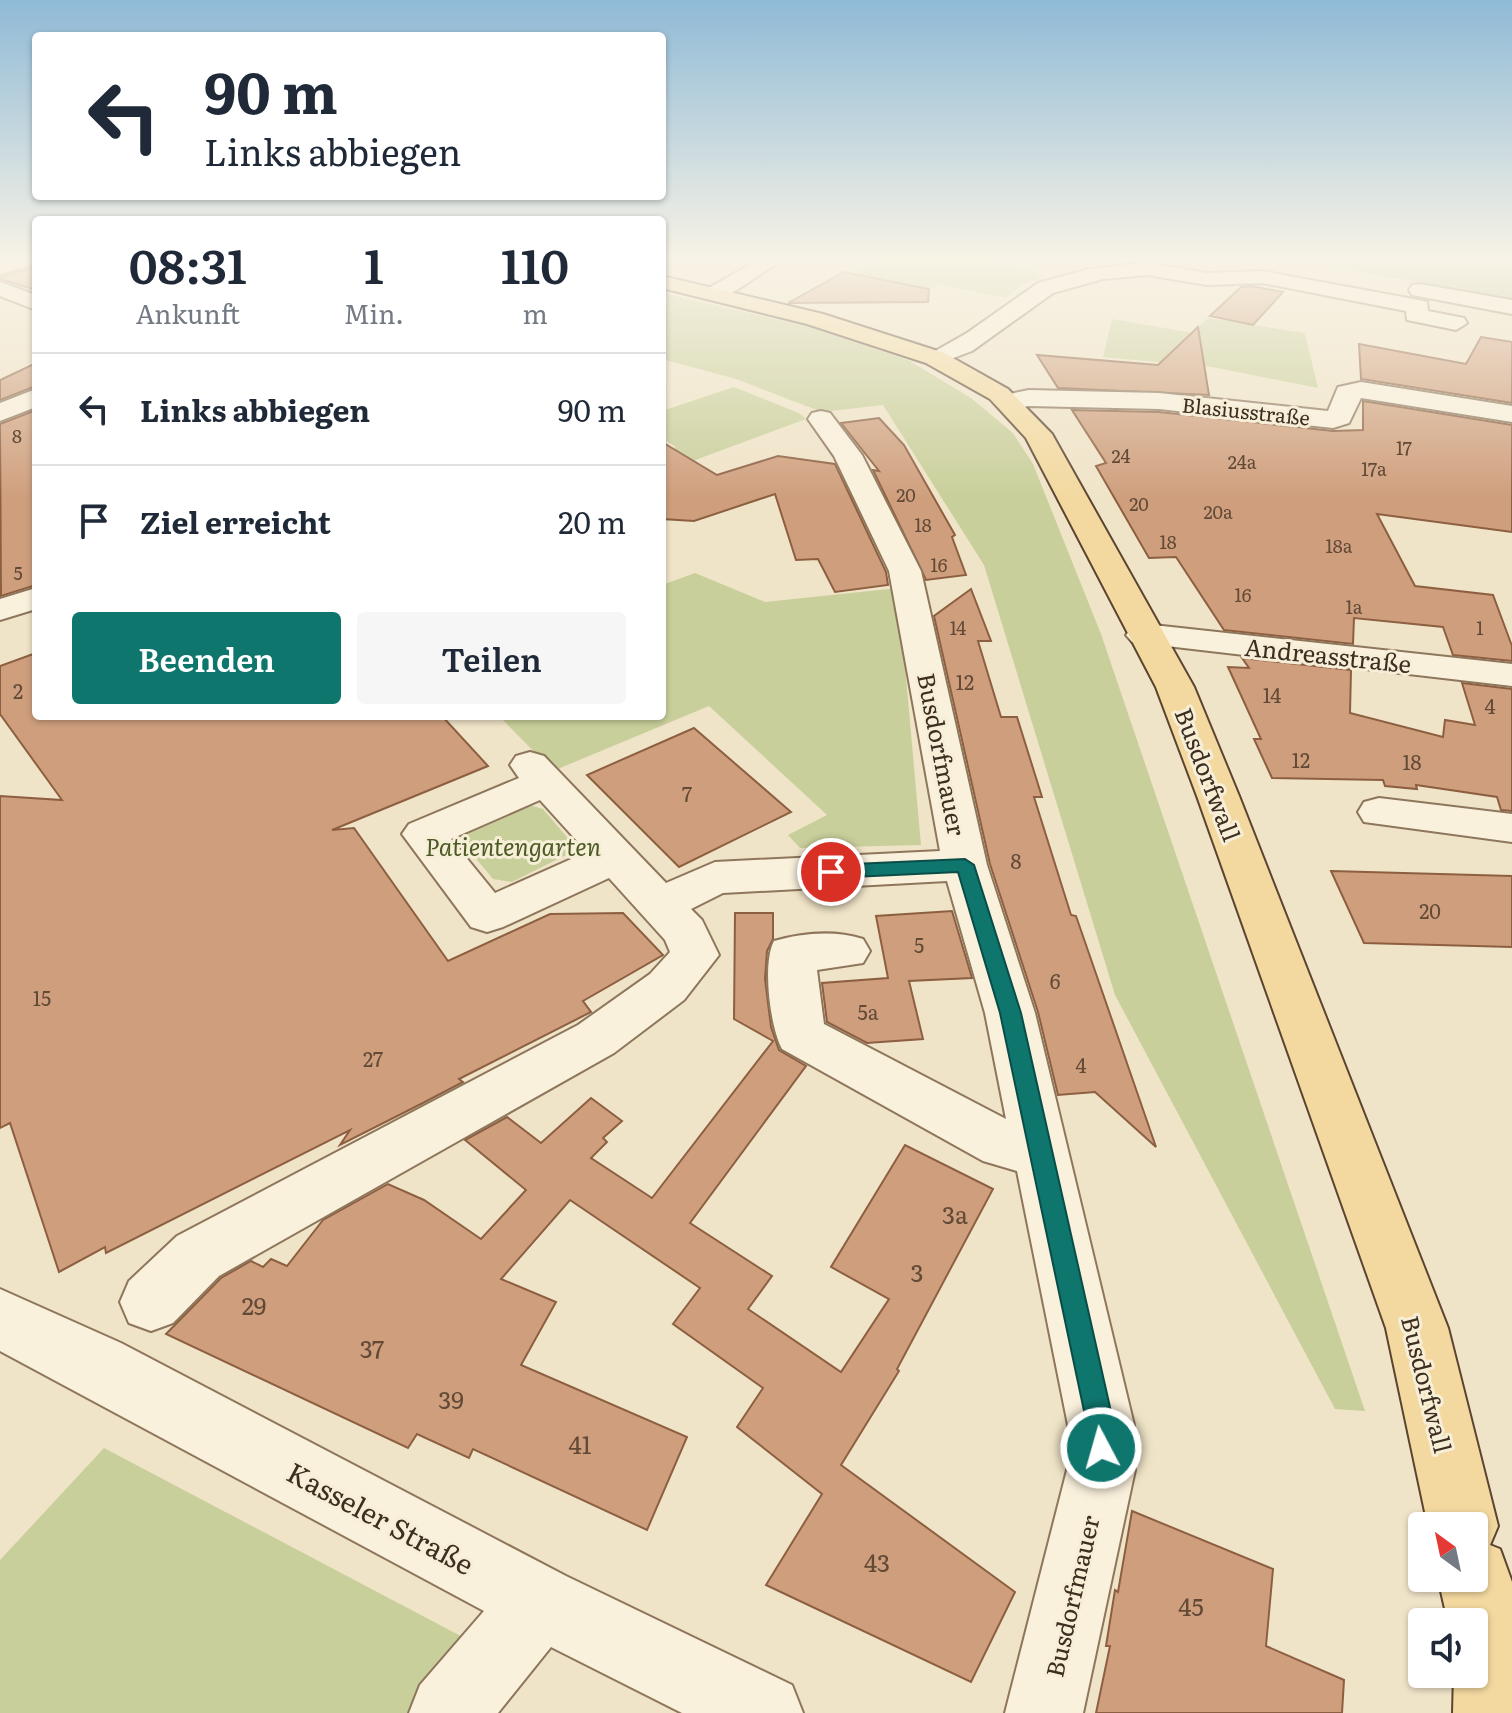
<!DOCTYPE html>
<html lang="de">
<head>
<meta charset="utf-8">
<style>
  body { margin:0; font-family:Literata,serif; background:#f6f6f7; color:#1f2937; height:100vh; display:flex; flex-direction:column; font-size:30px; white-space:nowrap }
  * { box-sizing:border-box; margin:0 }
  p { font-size:26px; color:#747a83 }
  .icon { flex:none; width:44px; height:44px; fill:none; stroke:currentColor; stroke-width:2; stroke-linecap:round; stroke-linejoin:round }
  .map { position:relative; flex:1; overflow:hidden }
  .side { position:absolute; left:32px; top:216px; width:634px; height:504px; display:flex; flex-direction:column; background:#fff; border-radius:8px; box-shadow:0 2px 6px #0004 }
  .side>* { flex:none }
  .hud { position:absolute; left:32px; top:32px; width:634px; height:168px; border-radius:8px; box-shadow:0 2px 6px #0004; background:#fff; color:#1f2937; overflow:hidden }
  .needle { width:52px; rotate:327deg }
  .tools { position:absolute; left:1408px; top:1512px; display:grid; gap:16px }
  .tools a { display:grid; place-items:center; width:80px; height:80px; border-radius:8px; background:#fff; box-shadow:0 2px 6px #0004; font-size:40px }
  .pin { position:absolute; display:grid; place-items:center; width:68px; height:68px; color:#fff; margin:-34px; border:4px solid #fff; border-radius:50%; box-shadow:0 2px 8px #0007 }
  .me { position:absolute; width:88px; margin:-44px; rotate:354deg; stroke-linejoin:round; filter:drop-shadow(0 0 6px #0008) }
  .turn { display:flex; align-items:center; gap:28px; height:168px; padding:0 40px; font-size:36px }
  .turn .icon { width:104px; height:104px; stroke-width:2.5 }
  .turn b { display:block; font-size:56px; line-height:68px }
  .eta { display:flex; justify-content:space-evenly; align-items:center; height:136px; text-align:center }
  .eta b { font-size:48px; font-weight:600; line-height:56px }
  .action { display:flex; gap:16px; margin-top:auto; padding:16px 40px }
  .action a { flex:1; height:92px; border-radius:8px; background:#0f766e; color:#fff; font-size:32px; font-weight:600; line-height:92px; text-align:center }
  .action a+a { background:#f6f6f7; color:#1f2937 }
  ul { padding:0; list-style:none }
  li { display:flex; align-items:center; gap:24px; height:112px; padding:0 40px; border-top:2px solid #e0e1e3 }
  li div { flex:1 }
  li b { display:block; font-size:30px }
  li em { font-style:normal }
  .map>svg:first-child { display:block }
</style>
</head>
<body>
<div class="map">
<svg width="1512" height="1713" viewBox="0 0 1512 1713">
  <rect width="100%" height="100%" fill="#f0e4c8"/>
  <!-- green -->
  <g fill="#c9cf9b">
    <path d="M878,259H1007L1003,261L1046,276L1020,286L1006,298L938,284L932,288C908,283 887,284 864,279L869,276L855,272Z"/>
    <polygon points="662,293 810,327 908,360 971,398 1013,433 1033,464 1101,634 1365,1411 1335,1409 1115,995 984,565 883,405 822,412 736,379 662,359"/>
    <polygon points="1208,318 1305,333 1318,388 1212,367 1103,357 1112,319 1193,333"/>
    <polygon points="734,387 799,413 806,419 682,465 662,453 676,447 662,438 662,411"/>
    <polygon points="695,573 765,602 898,588 921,845 800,848 788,835 827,815 709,706 553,771 499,716 662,716 662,585"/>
    <polygon points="533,806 543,809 572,843 570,853 512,882 493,879 462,842 468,828 521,807"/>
    <polygon points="104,1448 474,1643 408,1713 0,1713 0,1560"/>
  </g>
  <!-- cemetery -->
  <polygon fill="#bfc49a" points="1292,259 1512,259 1512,300"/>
  <!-- building -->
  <g fill="#cf9f7d" stroke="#8d5f41" stroke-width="2">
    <polygon points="36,267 36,290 0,279 0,277"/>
    <polygon points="844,272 929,289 928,302 788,303"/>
    <polygon points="1251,286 1283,292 1253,325 1210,316 1241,287"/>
    <polygon points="1198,327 1209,395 1058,388 1037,355 1158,365"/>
    <polygon points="1481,337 1512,342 1512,403 1361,379 1359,344 1466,364"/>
    <polygon points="36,363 36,386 0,400 0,380"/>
    <polygon points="1363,401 1512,425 1512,532 1377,514 1415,586 1493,595 1512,646 1512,661 1453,655 1443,627 1354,618 1353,644 1224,630 1176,557 1149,558 1096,466 1106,463 1072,410 1159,412 1333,431 1363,430"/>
    <polygon points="36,410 36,585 1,596 0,424"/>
    <polygon points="879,418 904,445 955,535 952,537 966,575 926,580 873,470 879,471 841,423"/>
    <polygon points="662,442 717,475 778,456 835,464 886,572 888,585 835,592 818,559 796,560 775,494 694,521 662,519"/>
    <polygon points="971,589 991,641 978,641 1001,717 1017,717 1042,797 1034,797 1071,915 1076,916 1156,1147 1095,1092 1058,1095 1038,1012 990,864 934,616"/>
    <polygon points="36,653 36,716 442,716 488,766 332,830 354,828 448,961 550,914 623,913 663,955 583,1001 591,1012 459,1079 463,1082 421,1104 340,1145 350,1130 106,1253 105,1247 59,1272 10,1123 0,1128 0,796 62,800 0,714 0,666"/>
    <polygon points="1242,658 1351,670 1350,713 1443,737 1445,720 1475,725 1462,683 1512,689 1512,811 1501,810 1497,797 1416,785 1417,789 1385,786 1383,780 1272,778 1254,739 1261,739 1228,667 1249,668"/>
    <polygon points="694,728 791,812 679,867 587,775"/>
    <polygon points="1331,871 1512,876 1512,947 1364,943"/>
    <polygon points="952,911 972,978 909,981 923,1039 867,1043 827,1022 822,983 888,978 876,916"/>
    <polygon points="735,913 773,913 773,939 767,951 765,979 771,1027 779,1050 806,1066 690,1223 772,1276 748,1309 841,1372 889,1299 831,1267 905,1145 993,1189 897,1369 899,1371 841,1465 1015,1592 971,1682 766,1585 822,1494 737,1427 763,1388 673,1324 700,1288 570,1200 501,1279 556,1302 521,1365 687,1437 647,1530 473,1449 469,1458 417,1434 408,1448 166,1334 221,1278 251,1261 263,1267 271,1259 287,1266 323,1220 388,1184 424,1200 481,1239 526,1190 465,1140 507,1117 541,1143 591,1098 622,1121 603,1138 607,1142 591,1158 652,1198 773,1041 734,1019"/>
    <polygon points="1132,1511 1273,1569 1266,1646 1344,1680 1342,1713 1096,1713 1110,1646 1106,1646 1115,1590 1118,1592"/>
  </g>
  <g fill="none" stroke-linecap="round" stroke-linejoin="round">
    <!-- minor casing -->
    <g stroke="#8d765c" stroke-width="4">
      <g id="minor">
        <polygon points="10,259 36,259 36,264 0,274 0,262"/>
        <polygon points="760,259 784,259 723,299 707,299 704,294 707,289"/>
        <polygon points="1145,259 1165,259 1161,265 1207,273 1262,271 1419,300 1427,302 1428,311 1464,318 1467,323 1456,330 1407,320 1406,311 1262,283 1207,285 1147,275 1103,279 1053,293 972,351 935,365 923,358 967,333 1038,283 1088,269 1141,263"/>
        <polygon points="0,282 36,295 36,310 0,296"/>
        <polygon points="1420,284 1512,300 1512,314 1412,295 1409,290 1412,285"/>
        <polygon points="1361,382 1512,406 1512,422 1361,398 1349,423 1333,428 1159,409 1029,406 1008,410 995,402 999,396 1029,390 1159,393 1328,411 1338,387"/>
        <polygon points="36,389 36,407 0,421 0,403"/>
        <path d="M821,411L830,413L862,455L921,571L987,865L1035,1013L1134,1425L1135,1470L1083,1713H1005L1067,1470L1068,1425L1017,1171L983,1161L782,1049C770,1027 762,963 774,941C802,933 835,930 863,939L870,951L863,963L817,970L824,1024L1006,1119L985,1013L947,881L723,893L691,909L702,920L719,955L684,1000L614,1053L219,1276L173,1323L151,1331L129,1323L120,1302L129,1281L177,1236L578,1025L650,974L670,952L665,940L609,878L503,927L487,932L471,927L402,834L409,824L519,778L510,765L516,756L530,752L544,756L666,883L715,862L940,851L889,571L834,456L808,419L812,413ZM540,800L587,852L495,893L451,839Z"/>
        <polygon points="36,588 36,609 0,620 0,599"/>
        <polygon points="1144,624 1512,664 1512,686 1132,642 1126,635 1132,628"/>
        <polygon points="1379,798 1512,814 1512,842 1364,822 1358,812 1364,802"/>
        <polygon points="0,1289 121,1343 566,1576 792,1685 803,1713 682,1713 551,1647 498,1713 409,1713 420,1685 484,1611 0,1351"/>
      </g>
    </g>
    <!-- major casing -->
    <g stroke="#5b4430" stroke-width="4">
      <polygon id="major" points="662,276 823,314 944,353 1008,389 1052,434 1194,687 1239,796 1448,1328 1498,1526 1490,1545 1500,1549 1512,1582 1512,1713 1453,1713 1454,1674 1474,1674 1474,1622 1448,1622 1438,1578 1474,1578 1474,1526 1428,1526 1386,1328 1197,796 1156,687 1026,438 990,399 926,363 807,324 662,288"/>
    </g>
    <!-- minor -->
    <use href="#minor" fill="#faf1dc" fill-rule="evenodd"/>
    <!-- major -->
    <use href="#major" fill="#f3d9a0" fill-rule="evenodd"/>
  </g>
  <!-- sky -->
  <linearGradient id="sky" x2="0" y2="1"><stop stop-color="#8fbad6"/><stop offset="0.52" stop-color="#f8f3e6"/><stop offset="1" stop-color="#f8f3e6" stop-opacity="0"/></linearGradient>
  <rect width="1512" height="498" fill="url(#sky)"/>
  <!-- route -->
  <polygon fill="#0f766e" stroke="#0a4d48" stroke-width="2" points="965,859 974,865 1021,1013 1114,1425 1115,1448 1111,1457 1101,1462 1091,1457 1087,1425 1000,1013 958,872 831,878 822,872 831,865"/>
  <g text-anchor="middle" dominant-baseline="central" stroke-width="6" stroke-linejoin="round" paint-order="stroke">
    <!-- far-number labels -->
    <g font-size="18" fill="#624a37">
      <text x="17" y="435">8</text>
      <text x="1404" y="447">17</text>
      <text x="1121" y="455">24</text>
      <text x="1242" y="461">24a</text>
      <text x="1374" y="468">17a</text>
      <text x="906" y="494">20</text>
      <text x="1139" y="503">20</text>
      <text x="1218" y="511">20a</text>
      <text x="923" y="524">18</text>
      <text x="1168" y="541">18</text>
      <text x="1339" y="545">18a</text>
      <text x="939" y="564">16</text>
      <text x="18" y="572">5</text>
      <text x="1243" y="594">16</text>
      <text x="1354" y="606">1a</text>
      <text x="958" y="627">14</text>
      <text x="1480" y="627">1</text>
    </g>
    <!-- far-street labels -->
    <g font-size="20" fill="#3d2e20" stroke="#f7eed8">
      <text transform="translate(1246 410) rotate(6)">Blasiusstraße</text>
    </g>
    <!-- number labels -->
    <g font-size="20" fill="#624a37">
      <text x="965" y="681">12</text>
      <text x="18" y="690">2</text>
      <text x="1272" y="694">14</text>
      <text x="1490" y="705">4</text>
      <text x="1301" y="759">12</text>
      <text x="1412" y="761">18</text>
      <text x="687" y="793">7</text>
      <text x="1016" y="860">8</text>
      <text x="1430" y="910">20</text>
      <text x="919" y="944">5</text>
      <text x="1055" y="980">6</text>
      <text x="42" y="997">15</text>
      <text x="868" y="1011">5a</text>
      <text x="373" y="1058">27</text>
      <text x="1081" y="1064">4</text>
    </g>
    <!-- street labels -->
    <g font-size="24" fill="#3d2e20" stroke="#f7eed8">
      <text transform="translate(1328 654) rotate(6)">Andreasstraße</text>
      <text transform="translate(943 754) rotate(79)">Busdorfmauer</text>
      <text transform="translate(1209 774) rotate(69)">Busdorfwall</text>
      <text transform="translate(1428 1384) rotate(76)">Busdorfwall</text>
      <text transform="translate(1071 1596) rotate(-77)">Busdorfmauer</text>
    </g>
    <!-- park labels -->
    <g font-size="24" font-style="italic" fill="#4d5a26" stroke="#f7eed8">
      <text x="513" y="845">Patientengarten</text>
    </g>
    <!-- near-number labels -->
    <g font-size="24" fill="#624a37">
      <text x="955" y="1213">3a</text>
      <text x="917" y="1271">3</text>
      <text x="254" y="1304">29</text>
      <text x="372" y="1347">37</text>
      <text x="451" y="1398">39</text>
      <text x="580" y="1443">41</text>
      <text x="877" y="1561">43</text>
      <text x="1191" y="1605">45</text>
    </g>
    <!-- near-street labels -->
    <g font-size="28" fill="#3d2e20" stroke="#f7eed8">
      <text transform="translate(381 1517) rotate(28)">Kasseler Straße</text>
    </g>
  </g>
</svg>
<div class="tools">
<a><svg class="needle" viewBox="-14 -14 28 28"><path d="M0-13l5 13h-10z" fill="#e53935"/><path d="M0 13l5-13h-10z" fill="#747a83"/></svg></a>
<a><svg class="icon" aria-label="sound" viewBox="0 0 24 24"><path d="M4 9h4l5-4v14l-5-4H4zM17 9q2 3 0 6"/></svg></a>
</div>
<div class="pin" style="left:831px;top:872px;background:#d93025"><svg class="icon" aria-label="arrive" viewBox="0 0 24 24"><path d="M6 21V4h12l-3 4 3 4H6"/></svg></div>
<svg class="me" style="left:1101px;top:1448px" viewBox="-20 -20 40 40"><circle r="17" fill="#0f766e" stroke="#fff" stroke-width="3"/><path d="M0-11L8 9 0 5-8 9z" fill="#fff"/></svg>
<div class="hud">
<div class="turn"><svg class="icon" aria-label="left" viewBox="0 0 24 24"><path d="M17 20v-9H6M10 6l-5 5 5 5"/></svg><div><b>90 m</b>Links abbiegen</div></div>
</div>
<section class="side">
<div class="eta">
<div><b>08:31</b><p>Ankunft</p></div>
<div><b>1</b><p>Min.</p></div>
<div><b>110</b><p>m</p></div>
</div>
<ul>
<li><svg class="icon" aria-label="left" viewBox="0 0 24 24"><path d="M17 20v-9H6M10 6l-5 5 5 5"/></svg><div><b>Links abbiegen</b></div><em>90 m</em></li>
<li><svg class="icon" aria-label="arrive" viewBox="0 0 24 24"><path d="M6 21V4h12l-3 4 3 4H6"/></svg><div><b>Ziel erreicht</b></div><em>20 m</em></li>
</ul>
<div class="action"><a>Beenden</a><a>Teilen</a></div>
</section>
</div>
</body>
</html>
